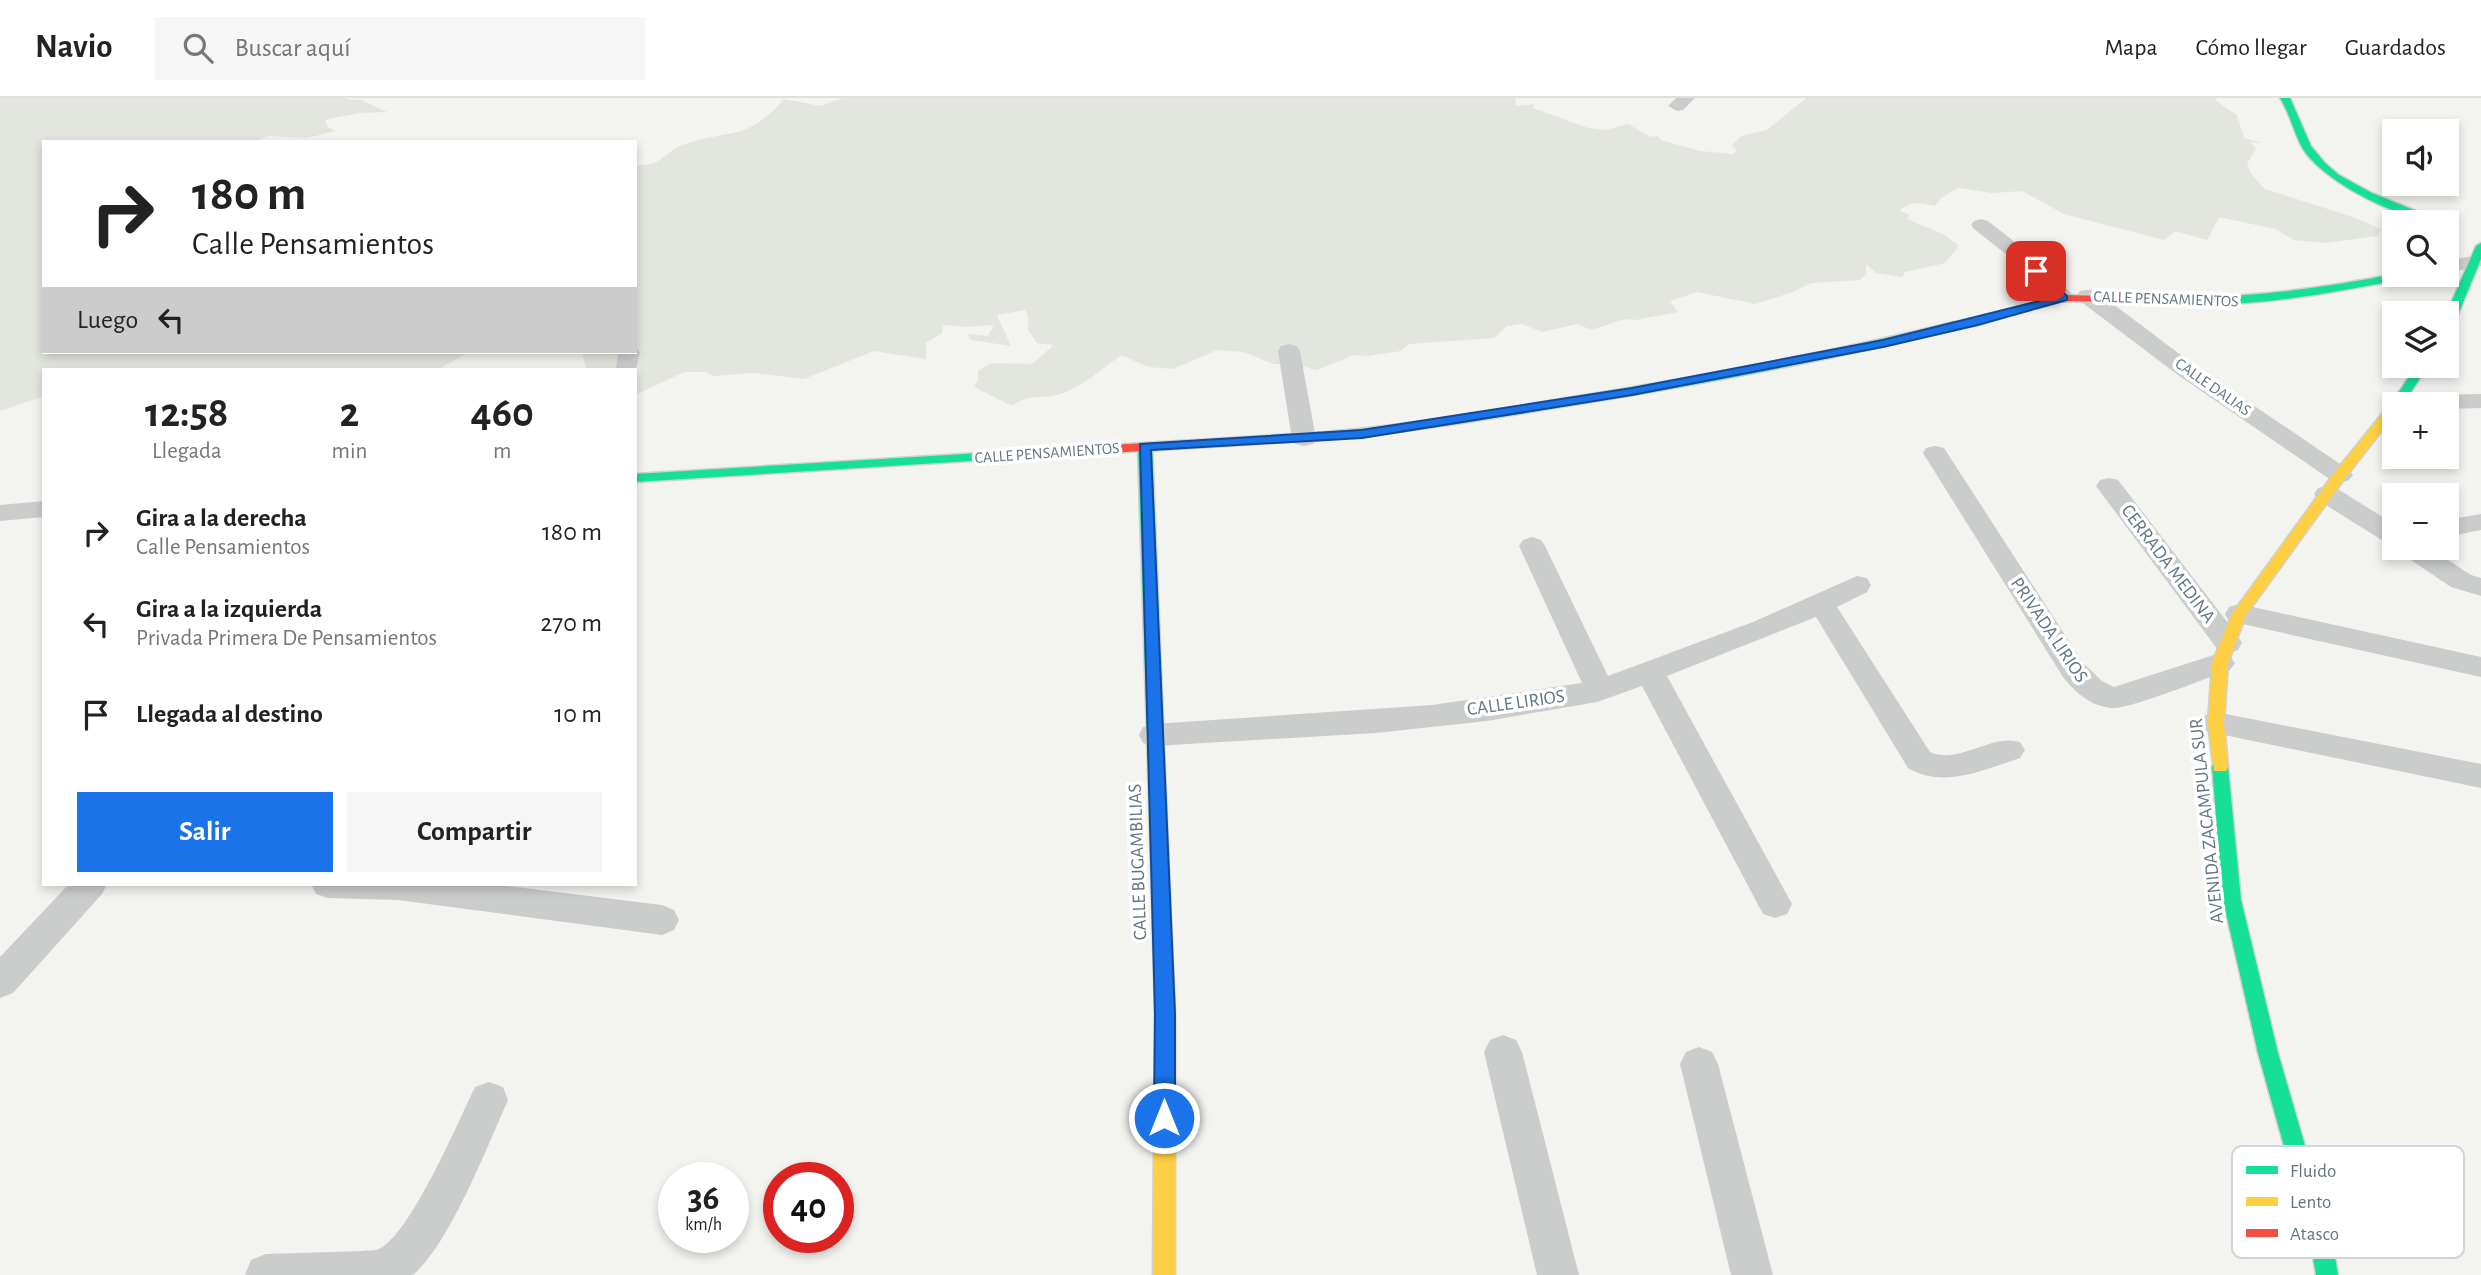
<!DOCTYPE html>
<html lang="es">
<head>
<meta charset="utf-8">
<style>
  body { margin:0; font-family:"Alegreya Sans",sans-serif; background:#f6f6f6; color:#222; height:100vh; display:flex; flex-direction:column; font-size:26px; white-space:nowrap }
  * { box-sizing:border-box; margin:0 }
  p { font-size:23px; color:#767676 }
  .icon { flex:none; width:38px; height:38px; fill:none; stroke:currentColor; stroke-width:2; stroke-linecap:round; stroke-linejoin:round }
  .map { position:relative; flex:1; overflow:hidden }
  .panel { position:absolute; left:42px; top:270px; width:595px; height:518px; display:flex; flex-direction:column; background:#fff; border-radius:0px; box-shadow:0 4px 10px #0003 }
  .panel>* { flex:none }
  .top-card { position:absolute; left:42px; top:42px; width:595px; height:214px; border-radius:0px; box-shadow:0 4px 10px #0003; background:#fff; color:#222; overflow:hidden }
  .buttons { position:absolute; left:2382px; top:21px; display:grid; gap:14px }
  .buttons a { display:grid; place-items:center; width:77px; height:77px; border-radius:0px; background:#fff; box-shadow:0 4px 10px #0003; font-size:35px }
  .speed { position:absolute; left:658px; top:1064px; display:flex; gap:14px; font-size:35px; font-weight:700; text-align:center }
  .speed>* { display:grid; place-content:center; width:91px; height:91px; border-radius:50%; background:#fff; box-shadow:0 4px 10px #0003; line-height:1 }
  .speed small { font-size:18px; font-weight:400 }
  .speed .limit { border:10px solid #d22; background:#fff; color:#111 }
  .pin { position:absolute; display:grid; place-items:center; width:60px; height:60px; color:#fff; margin:-30px; border-radius:14px; box-shadow:0 4px 10px #0006 }
  .me { position:absolute; width:77px; margin:-38px; rotate:0deg; stroke-linejoin:round; filter:drop-shadow(0 0 5px #0008) }
  .turn { display:flex; align-items:center; gap:24px; height:147px; padding:0 35px; font-size:32px }
  .turn .icon { width:91px; height:91px; stroke-width:2.5 }
  .turn b { display:block; font-size:49px; line-height:60px }
  .then { display:flex; align-items:center; height:66px; padding:0 35px; background:#0003; gap:14px; font-size:26px }
  .eta { display:flex; justify-content:space-evenly; align-items:center; height:119px; text-align:center }
  .eta b { font-size:42px; font-weight:600; line-height:49px }
  .cta { display:flex; gap:14px; margin-top:auto; padding:14px 35px }
  .cta a { flex:1; height:80px; border-radius:0px; background:#1a73e8; color:#fff; font-size:28px; font-weight:600; line-height:80px; text-align:center }
  .cta a+a { background:#f6f6f6; color:#222 }
  ul { padding:0; list-style:none }
  li { display:flex; align-items:center; gap:21px; height:91px; padding:0 35px }
  li div { flex:1 }
  li b { display:block; font-size:26px }
  li em { font-style:normal }
  header { display:flex; align-items:center; gap:42px; box-sizing:border-box; height:98px; padding:0 35px; background:#fff; border-bottom:2px solid #e0e0e0 }
  header strong { font-size:33px }
  nav { display:flex; gap:38px; margin-inline-start:auto; font-size:24px }
  .search { width:490px; height:63px; background:#f6f6f6; display:flex; align-items:center; gap:18px; box-sizing:border-box; padding:0 24px; border-radius:0px; color:#767676; font-size:26px }
  .map>svg:first-child { display:block }
</style>
</head>
<body>
<header>
<strong>Navio</strong>
<div class="search"><svg class="icon" aria-label="search" viewBox="0 0 24 24"><circle cx="10" cy="10" r="6"/><path d="M15 15l6 6"/></svg>Buscar aquí</div>
<nav><a>Mapa</a><a>Cómo llegar</a><a>Guardados</a></nav>
</header>
<div class="map">
<svg width="2481" height="1177" viewBox="0 0 2481 1177">
  <rect width="100%" height="100%" fill="#f3f3f0"/>
  <!-- green -->
  <g fill="#e2e6de">
    <polygon points="0,0 348,0 345,1 361,2 387,14 359,15 325,22 328,29 336,33 306,40 269,38 252,44 44,44 44,254 466,254 465,256 439,271 44,271 44,298 0,313"/>
    <path d="M843,0H1515L1516,8L1535,6L1533,10L1588,30L1605,32L1628,26L1651,39L1658,38L1661,42L1700,53L1733,56L1737,52L1732,47L1741,38L1767,32L1806,0H2217L2216,3L2237,17L2244,40L2263,45L2249,44L2256,50L2247,66L2251,76L2265,91L2353,119L2381,131L2378,138L2325,145L2294,142L2275,131L2219,119L2207,142L2175,133L2164,142L2064,116L2022,93L1993,95L1958,90L1942,99L1935,108C1923,105 1909,102 1900,113L1910,117L1907,121L1943,136L1959,148L1945,165L1905,174L1902,179L1876,175L1866,166V176L1860,182L1811,185L1790,195L1755,206L1697,194L1670,203L1678,214L1636,222L1624,221L1592,232L1577,226L1542,234L1522,226L1507,228L1494,240L1409,246L1401,253L1367,258L1354,257L1317,272L1293,266H1273L1244,254L1217,252L1173,271L1148,269L1121,257C1102,271 1082,289 1060,296C1041,302 1029,295 1012,308L974,289L978,282V273L991,265L1032,266L1054,247L1037,245L1028,232V217L1025,212L997,217L1011,248L971,242L968,236L988,238L994,227L966,229L943,227L942,235L926,245V261L874,253L804,281L753,275L713,278L705,274H684L635,297V271H586L582,254H635V68C642,67 651,67 656,64C666,59 672,50 683,47C730,30 746,45 784,1L821,8Z"/>
  </g>
  <g fill="none" stroke-linecap="round" stroke-linejoin="round">
    <!-- fast casing -->
    <g stroke="#d0d1d1" stroke-width="3">
      <g id="fast">
        <path d="M2280,0H2290L2311,48L2325,65L2339,77L2372,95L2443,124C2404,124 2329,87 2305,54C2294,38 2291,17 2280,0Z"/>
        <polygon points="2481,145 2481,161 2452,231 2446,234 2446,216 2476,148"/>
        <path d="M2394,176L2414,177L2408,180C2332,195 2255,210 2177,206C2167,206 2154,208 2146,202L2152,199C2234,202 2314,192 2394,176Z"/>
        <path d="M1954,224L1958,226V230C1829,263 1698,287 1566,308C1482,322 1398,336 1313,343L1307,339L1313,335C1396,329 1479,315 1561,301C1693,280 1824,256 1954,224Z"/>
        <polygon points="2416,268 2428,268 2403,306 2394,306 2393,309 2391,306"/>
        <polygon points="1145,345 1152,349 1170,798 1167,803 1161,805 1155,803 1152,798 1138,349"/>
        <polygon points="1094,348 1101,352 1099,355 635,384 635,376"/>
        <polygon points="2220,663 2226,665 2228,669 2241,802 2278,955 2332,1141 2338,1177 2316,1177 2310,1141 2258,955 2223,802 2212,669 2214,665"/>
      </g>
    </g>
    <!-- slow casing -->
    <g stroke="#d0d1d1" stroke-width="3">
      <g id="slow">
        <polygon points="2394,305 2398,306 2394,306 2394,317 2345,380 2246,517 2228,565 2224,625 2228,669 2226,673 2214,673 2208,625 2212,565 2232,516 2335,374 2390,306"/>
        <polygon points="1161,791 1167,793 1170,798 1175,916 1175,1177 1153,1177 1155,916 1152,798 1155,793"/>
      </g>
    </g>
    <!-- jam casing -->
    <g stroke="#d0d1d1" stroke-width="3">
      <g id="jam">
        <polygon points="2063,197 2152,199 2158,202 2152,205 2063,203 1954,232 1948,228"/>
        <polygon points="1313,335 1319,339 1318,342 1094,356 1087,352 1094,348"/>
      </g>
    </g>
    <!-- street -->
    <g fill="#cbcdcd" fill-rule="evenodd">
      <polygon points="1676,0 1695,0 1683,12 1677,13 1668,8"/>
      <polygon points="1981,121 1988,123 2030,156 2071,195 2074,200 2071,205 2055,205 2016,164 1974,131 1971,127 1974,123"/>
      <polygon points="2477,157 2481,158 2481,168 2446,175 2446,163"/>
      <polygon points="2088,192 2096,193 2194,267 2349,372 2353,377 2349,382 2340,385 2331,382 2178,277 2080,203 2077,198 2080,193"/>
      <polygon points="1289,246 1297,248 1300,253 1316,341 1313,346 1304,348 1295,346 1292,341 1278,253 1281,248"/>
      <polygon points="635,249 640,254 635,276 635,271 616,271 618,254 635,254"/>
      <polygon points="2481,296 2481,310 2446,311 2446,306 2394,306 2394,311 2385,305 2389,300 2397,298"/>
      <path d="M1935,348L1944,350L2083,565L2102,583L2114,589L2220,555L2230,558L2235,565L2230,572C2209,579 2128,612 2112,610C2090,608 2076,595 2063,579L1923,355L1926,350Z"/>
      <polygon points="2109,380 2118,382 2238,538 2242,545 2238,552 2228,555 2218,552 2096,388 2100,382"/>
      <polygon points="2327,388 2336,390 2394,426 2394,447 2385,444 2318,402 2314,396 2318,390"/>
      <polygon points="44,403 44,419 0,423 0,407"/>
      <polygon points="2481,416 2481,432 2446,439 2446,422"/>
      <path d="M1532,439L1541,442L1545,448L1608,578L1753,524L1857,478L1867,480L1871,487L1867,494L1837,509L1930,654C1959,667 1991,635 2020,644L2025,652L2020,660C1983,672 1944,691 1908,670L1816,519L1667,578L1792,806L1787,816L1775,820L1763,816L1642,588L1597,604L1487,623L1376,635L1154,648L1143,645L1139,637L1143,629L1154,626L1432,607L1582,585L1519,448L1523,442Z"/>
      <polygon points="2398,450 2430,450 2471,477 2481,480 2481,498 2451,489 2402,456"/>
      <polygon points="2239,506 2481,559 2481,579 2229,523 2225,516 2229,509"/>
      <polygon points="2216,614 2481,666 2481,690 2205,633 2201,625 2205,617"/>
      <polygon points="69,786 107,786 102,796 13,895 0,900 0,859"/>
      <polygon points="311,786 491,786 662,807 674,812 679,822 674,832 662,837 398,802 328,800 316,796"/>
      <polygon points="1503,937 1516,942 1522,954 1579,1177 1537,1177 1484,954 1490,942"/>
      <polygon points="1699,949 1712,954 1718,966 1773,1177 1731,1177 1680,966 1686,954"/>
      <path d="M489,984L503,989L508,1002C488,1047 449,1147 413,1177H245L251,1162L266,1156L363,1153C368,1152 375,1153 379,1151C410,1137 459,1022 475,989Z"/>
    </g>
    <!-- fast -->
    <use href="#fast" fill="#16e098" fill-rule="evenodd"/>
    <!-- slow -->
    <use href="#slow" fill="#ffcf43" fill-rule="evenodd"/>
    <!-- jam -->
    <use href="#jam" fill="#f24e42" fill-rule="evenodd"/>
  </g>
  <!-- route -->
  <polygon fill="#1a73e8" stroke="#114b97" stroke-width="2" points="2032,171 2040,171 2067,198 2067,202 1978,227 1883,249 1632,297 1362,340 1151,352 1175,916 1175,1020 1172,1027 1164,1030 1157,1027 1154,1020 1155,916 1140,346 1362,332 1632,290 1883,242 2055,199 2032,176"/>
  <g text-anchor="middle" dominant-baseline="central" stroke-width="7" stroke-linejoin="round" paint-order="stroke">
    <!-- far-street labels -->
    <g font-size="16" fill="#607683" stroke="#fff">
      <text transform="translate(2166 201) rotate(2)">CALLE PENSAMIENTOS</text>
      <text transform="translate(2213 289) rotate(35)">CALLE DALIAS</text>
      <text transform="translate(1047 355) rotate(-4)">CALLE PENSAMIENTOS</text>
    </g>
    <!-- street labels -->
    <g font-size="19" fill="#607683" stroke="#fff">
      <text transform="translate(2168 466) rotate(53)">CERRADA MEDINA</text>
      <text transform="translate(2049 532) rotate(56)">PRIVADA LIRIOS</text>
      <text transform="translate(1516 605) rotate(-8)">CALLE LIRIOS</text>
      <text transform="translate(2207 723) rotate(-96)">AVENIDA ZACAMPULA SUR</text>
      <text transform="translate(1138 764) rotate(-92)">CALLE BUGAMBILIAS</text>
    </g>
  </g>
  <!-- legend -->
  <rect x="2232" y="1048" width="232" height="112" rx="10" fill="#fff" stroke="#cfd6da" stroke-width="2"/>
  <rect x="2246" y="1068" width="32" height="8" fill="#16e098"/>
  <rect x="2246" y="1099" width="32" height="9" fill="#ffcf43"/>
  <rect x="2246" y="1131" width="32" height="8" fill="#f24e42"/>
  <g font-size="19" fill="#607683">
    <text x="2290" y="1079">Fluido</text>
    <text x="2290" y="1110">Lento</text>
    <text x="2290" y="1142">Atasco</text>
  </g>
</svg>
<div class="buttons">
<a><svg class="icon" aria-label="sound" viewBox="0 0 24 24"><path d="M4 9h4l5-4v14l-5-4H4zM17 9q2 3 0 6"/></svg></a>
<a><svg class="icon" aria-label="search" viewBox="0 0 24 24"><circle cx="10" cy="10" r="6"/><path d="M15 15l6 6"/></svg></a>
<a><svg class="icon" aria-label="layers" viewBox="0 0 24 24"><path d="M12 4l9 5-9 5-9-5zM3 14l9 5 9-5"/></svg></a>
<a>+</a>
<a>−</a>
</div>
<div class="speed"><div>36<small>km/h</small></div><div class="limit">40</div></div>
<div class="pin" style="left:2036px;top:173px;background:#d93025"><svg class="icon" aria-label="arrive" viewBox="0 0 24 24"><path d="M6 21V4h12l-3 4 3 4H6"/></svg></div>
<svg class="me" style="left:1164px;top:1020px" viewBox="-20 -20 40 40"><circle r="17" fill="#1a73e8" stroke="#fff" stroke-width="3"/><path d="M0-11L8 9 0 5-8 9z" fill="#fff"/></svg>
<div class="top-card">
<div class="turn"><svg class="icon" aria-label="right" viewBox="0 0 24 24"><path d="M7 20v-9h11M14 6l5 5-5 5"/></svg><div><b>180 m</b>Calle Pensamientos</div></div>
<div class="then">Luego<svg class="icon" aria-label="left" viewBox="0 0 24 24"><path d="M17 20v-9H6M10 6l-5 5 5 5"/></svg></div>
</div>
<section class="panel">
<div class="eta">
<div><b>12:58</b><p>Llegada</p></div>
<div><b>2</b><p>min</p></div>
<div><b>460</b><p>m</p></div>
</div>
<ul>
<li><svg class="icon" aria-label="right" viewBox="0 0 24 24"><path d="M7 20v-9h11M14 6l5 5-5 5"/></svg><div><b>Gira a la derecha</b><p>Calle Pensamientos</p></div><em>180 m</em></li>
<li><svg class="icon" aria-label="left" viewBox="0 0 24 24"><path d="M17 20v-9H6M10 6l-5 5 5 5"/></svg><div><b>Gira a la izquierda</b><p>Privada Primera De Pensamientos</p></div><em>270 m</em></li>
<li><svg class="icon" aria-label="arrive" viewBox="0 0 24 24"><path d="M6 21V4h12l-3 4 3 4H6"/></svg><div><b>Llegada al destino</b></div><em>10 m</em></li>
</ul>
<div class="cta"><a>Salir</a><a>Compartir</a></div>
</section>
</div>
</body>
</html>
